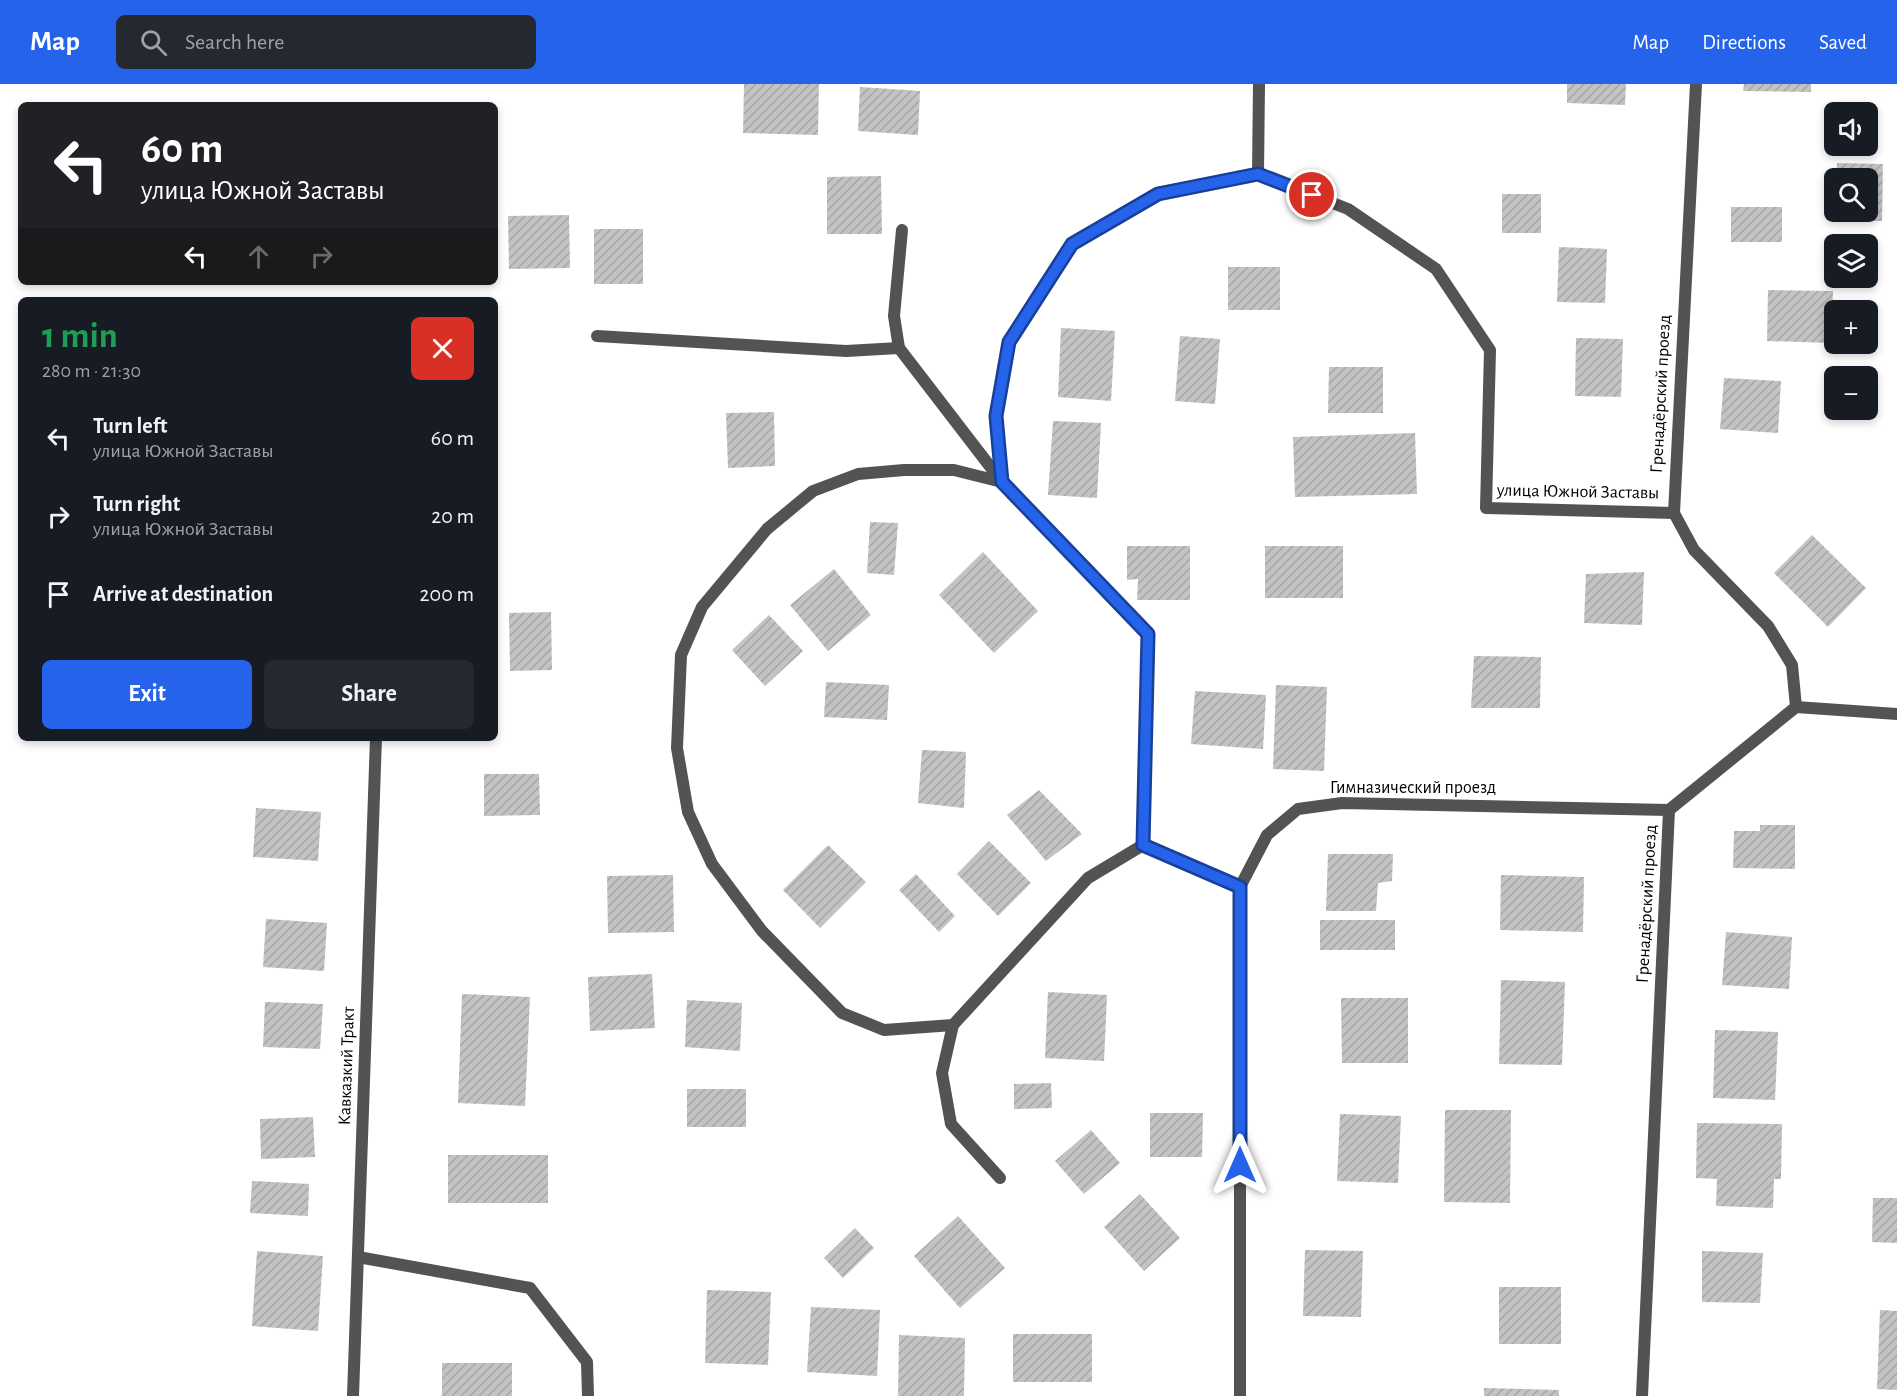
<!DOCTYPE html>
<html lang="en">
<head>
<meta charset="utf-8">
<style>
  body { margin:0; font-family:"Alegreya Sans",sans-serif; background:#242831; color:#f1f3f6; height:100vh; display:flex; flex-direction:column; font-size:22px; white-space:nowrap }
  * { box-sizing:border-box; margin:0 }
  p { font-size:20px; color:#9ea1a6 }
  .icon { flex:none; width:33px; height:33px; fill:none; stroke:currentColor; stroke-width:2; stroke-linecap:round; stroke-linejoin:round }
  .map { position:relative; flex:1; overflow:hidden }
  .drawer { position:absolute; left:18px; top:213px; width:480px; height:444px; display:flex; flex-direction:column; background:#171b24; border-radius:9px; box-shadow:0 3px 9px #0003 }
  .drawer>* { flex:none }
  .guide { position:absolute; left:18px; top:18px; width:480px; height:183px; border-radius:9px; box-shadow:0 3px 9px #0003; background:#202124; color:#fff; overflow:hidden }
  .tools { position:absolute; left:1824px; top:18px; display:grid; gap:12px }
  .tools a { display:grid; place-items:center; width:54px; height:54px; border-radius:9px; background:#171b24; box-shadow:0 3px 9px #0003; font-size:30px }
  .pin { position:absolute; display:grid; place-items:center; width:51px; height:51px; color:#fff; margin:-26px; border:3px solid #fff; border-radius:50%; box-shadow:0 2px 6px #0007 }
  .me { position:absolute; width:66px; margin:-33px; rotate:0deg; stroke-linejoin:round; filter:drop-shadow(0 0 4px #0008) }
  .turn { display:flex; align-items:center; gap:21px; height:126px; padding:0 24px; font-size:27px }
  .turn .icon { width:78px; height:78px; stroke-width:2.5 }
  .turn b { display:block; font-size:42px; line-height:51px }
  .lanes { display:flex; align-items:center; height:57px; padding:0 24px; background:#0003; justify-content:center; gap:30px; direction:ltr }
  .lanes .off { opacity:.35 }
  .round { display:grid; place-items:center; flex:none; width:63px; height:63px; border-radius:9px; background:#242831 }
  .headline { display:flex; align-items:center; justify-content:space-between; height:102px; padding:0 24px }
  h1 { font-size:36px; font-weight:700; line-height:45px; color:#1e9e55 }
  .action { display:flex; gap:12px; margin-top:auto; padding:12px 24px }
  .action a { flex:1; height:69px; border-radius:9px; background:#2563eb; color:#fff; font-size:24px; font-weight:700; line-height:69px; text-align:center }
  .action a+a { background:#242831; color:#f1f3f6 }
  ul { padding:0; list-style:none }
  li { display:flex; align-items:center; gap:18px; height:78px; padding:0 24px }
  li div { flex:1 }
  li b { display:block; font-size:22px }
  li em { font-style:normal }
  header { display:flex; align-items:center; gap:36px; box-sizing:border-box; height:84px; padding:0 30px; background:#2563eb; color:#fff }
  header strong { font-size:28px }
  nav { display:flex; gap:33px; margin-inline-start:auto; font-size:21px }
  .search { width:420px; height:54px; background:#242831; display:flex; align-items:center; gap:15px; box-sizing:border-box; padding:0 21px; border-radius:9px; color:#9ea1a6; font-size:22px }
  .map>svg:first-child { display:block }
</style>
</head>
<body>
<header>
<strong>Map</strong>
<div class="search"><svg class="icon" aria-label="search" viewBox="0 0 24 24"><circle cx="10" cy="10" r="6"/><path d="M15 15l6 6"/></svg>Search here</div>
<nav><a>Map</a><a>Directions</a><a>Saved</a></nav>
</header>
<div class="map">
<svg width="1897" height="1312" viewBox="0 0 1897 1312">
  <defs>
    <pattern id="building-hatch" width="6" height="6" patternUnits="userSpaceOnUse" patternTransform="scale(1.5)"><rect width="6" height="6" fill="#c3c3c3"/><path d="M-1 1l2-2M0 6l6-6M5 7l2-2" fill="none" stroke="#a6a6a6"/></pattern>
  </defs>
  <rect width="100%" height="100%" fill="#fff"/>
  <!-- building -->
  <g fill="url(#building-hatch)">
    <polygon points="744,0 819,0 818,51 743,49"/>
    <polygon points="1567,0 1626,0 1625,21 1567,19"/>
    <polygon points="1744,0 1811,0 1811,8 1743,7"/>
    <polygon points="860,3 920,7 918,51 858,47"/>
    <polygon points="1837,79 1883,80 1882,137 1836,137 1836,128 1868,128 1868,94 1836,94"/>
    <polygon points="881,92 882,150 827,150 827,93"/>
    <rect x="1502" y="110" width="39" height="39"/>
    <rect x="1731" y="123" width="51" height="35"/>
    <polygon points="569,131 570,184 509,185 508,132"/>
    <rect x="594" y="145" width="49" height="55"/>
    <polygon points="1559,163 1607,165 1605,219 1557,218"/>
    <rect x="1228" y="183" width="52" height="43"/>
    <polygon points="1768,206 1833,207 1831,259 1767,257"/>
    <polygon points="1061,244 1115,247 1111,317 1058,313"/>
    <polygon points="1180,252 1220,255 1215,320 1175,317"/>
    <polygon points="1576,254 1623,255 1621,313 1575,312"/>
    <polygon points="1329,283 1383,283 1383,329 1328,329"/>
    <polygon points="1724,294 1781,297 1778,349 1720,345"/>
    <polygon points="774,328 775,382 728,384 726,329"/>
    <polygon points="1053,337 1101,339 1097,414 1048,411"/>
    <polygon points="1415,349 1417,410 1295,413 1293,353"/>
    <polygon points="870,438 898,439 894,491 867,489"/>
    <polygon points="1812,451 1866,504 1828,543 1774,489"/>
    <polygon points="1127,462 1190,462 1190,516 1137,516 1138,495 1127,496"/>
    <rect x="1265" y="462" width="78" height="52"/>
    <polygon points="983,468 1038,527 994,569 939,511"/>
    <polygon points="834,485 871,531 828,567 790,521"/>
    <polygon points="1644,488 1642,541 1584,539 1586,490"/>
    <polygon points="551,528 552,586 510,587 509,529"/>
    <polygon points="769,531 803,567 765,602 732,566"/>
    <polygon points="1474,572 1541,573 1540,624 1471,624"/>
    <polygon points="826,598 889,601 887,636 824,633"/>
    <polygon points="1276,601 1327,603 1324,687 1273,685"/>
    <polygon points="1195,607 1266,611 1263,665 1191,660"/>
    <polygon points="922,666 966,668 964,724 918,719"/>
    <polygon points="484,690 539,690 540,731 484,732"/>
    <polygon points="1039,706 1082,750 1046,777 1007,731"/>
    <polygon points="256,724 321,728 318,777 253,773"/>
    <polygon points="1760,741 1795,741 1795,785 1733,784 1734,747 1760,747"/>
    <polygon points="989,757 1031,799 998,832 957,790"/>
    <polygon points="828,761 866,798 820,844 783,806"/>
    <polygon points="1328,770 1393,770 1392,797 1378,799 1376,827 1326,827"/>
    <polygon points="916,790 955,832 939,848 899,806"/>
    <polygon points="673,791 674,848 608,849 607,792"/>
    <polygon points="1501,791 1584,793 1583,848 1500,846"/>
    <polygon points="266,835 327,839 324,887 263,883"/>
    <rect x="1320" y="836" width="75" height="30"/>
    <polygon points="1726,848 1792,853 1789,905 1722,901"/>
    <polygon points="652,890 655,944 590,947 588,893"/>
    <polygon points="1501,896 1565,898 1562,981 1499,980"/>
    <polygon points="1048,908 1107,911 1104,977 1045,974"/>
    <polygon points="462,910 530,913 525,1022 458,1019"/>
    <polygon points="1341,914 1408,914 1408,979 1342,979"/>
    <polygon points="687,916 742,919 740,967 685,963"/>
    <polygon points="265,918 323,920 320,965 263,963"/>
    <polygon points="1715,946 1778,948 1775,1016 1713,1014"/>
    <polygon points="1051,999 1052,1024 1014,1025 1014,1000"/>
    <rect x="687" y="1005" width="59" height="38"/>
    <polygon points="1445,1026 1511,1026 1510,1119 1444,1118"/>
    <polygon points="1150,1029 1203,1029 1202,1073 1150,1073"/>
    <polygon points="1340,1030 1401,1032 1398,1099 1337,1097"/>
    <polygon points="313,1033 315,1073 261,1075 260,1035"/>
    <polygon points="1697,1039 1782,1040 1781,1095 1774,1095 1773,1124 1716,1122 1717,1095 1696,1094"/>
    <polygon points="1091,1046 1120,1079 1084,1110 1055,1077"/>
    <rect x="448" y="1071" width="100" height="48"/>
    <polygon points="252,1097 309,1100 308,1132 250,1129"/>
    <polygon points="1140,1110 1180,1154 1144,1187 1104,1143"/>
    <polygon points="1873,1114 1897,1114 1897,1159 1872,1158"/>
    <polygon points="958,1132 1005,1184 960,1224 914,1172"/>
    <polygon points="855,1144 874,1164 843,1194 824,1174"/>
    <polygon points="1305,1166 1363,1167 1361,1233 1303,1232"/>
    <polygon points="257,1167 323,1172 318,1247 252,1242"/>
    <polygon points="1702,1167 1763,1169 1760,1219 1702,1218"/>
    <rect x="1499" y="1203" width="62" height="57"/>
    <polygon points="707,1206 771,1208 768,1281 705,1279"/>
    <polygon points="811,1223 880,1226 877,1292 807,1288"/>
    <polygon points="1880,1226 1897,1227 1897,1306 1877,1305"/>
    <rect x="1013" y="1250" width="79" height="48"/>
    <polygon points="899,1251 965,1254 964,1312 898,1312"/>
    <rect x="442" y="1279" width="70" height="33"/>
    <polygon points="1484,1304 1559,1306 1559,1312 1484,1312"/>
  </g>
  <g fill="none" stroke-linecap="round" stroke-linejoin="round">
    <!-- service -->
    <g stroke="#535353" stroke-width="12">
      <polyline points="1258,90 1259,0"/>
      <polyline points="902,146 894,232 899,264 1002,398"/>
      <polyline points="597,252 846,267 899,264"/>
      <polyline points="953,941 942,989 951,1040 1000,1094"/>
    </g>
    <!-- minor -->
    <g stroke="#535353" stroke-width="12">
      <polyline points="1002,398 954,386 904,386 858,390 813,407 767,445 702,523 681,571 677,664 688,728 712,780 762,847 842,929 884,946 953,941 1088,794 1143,761"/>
      <polyline points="1796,623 1897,630"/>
      <polyline points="1240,803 1143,761 1148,550 1002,398 996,332 1009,258 1072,161 1158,109 1258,90 1348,125 1436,185 1490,266 1486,424 1674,429"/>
      <polyline points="358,1173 530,1204 587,1278 588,1312"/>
      <polyline points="353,1312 376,654"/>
      <polyline points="1240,1312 1240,803 1267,751 1298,725 1342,719 1669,726"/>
      <polyline points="1642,1312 1669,726 1796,623 1792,581 1768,542 1694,466 1674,429 1696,0"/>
    </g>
  </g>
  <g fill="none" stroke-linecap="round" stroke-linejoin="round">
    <!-- route casing -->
    <g stroke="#184099" stroke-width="15">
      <polyline id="route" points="1240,1081 1240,803 1143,761 1148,550 1002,398 996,332 1009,258 1072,160 1158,110 1258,90 1312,111"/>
    </g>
    <!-- route -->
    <use href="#route" stroke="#2563eb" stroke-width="10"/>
  </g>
  <g text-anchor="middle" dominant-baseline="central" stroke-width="4.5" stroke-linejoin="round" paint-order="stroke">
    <!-- street labels -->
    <g font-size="18" fill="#000" stroke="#fff">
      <text transform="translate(1661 310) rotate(-87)">Гренадёрский проезд</text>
      <text transform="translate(1578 408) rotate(1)">улица Южной Заставы</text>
      <text x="1413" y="704">Гимназический проезд</text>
      <text transform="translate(1647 820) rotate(-87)">Гренадёрский проезд</text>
      <text transform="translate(347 982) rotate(-88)">Кавказкий Тракт</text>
    </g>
  </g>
</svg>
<div class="tools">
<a><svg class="icon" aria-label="sound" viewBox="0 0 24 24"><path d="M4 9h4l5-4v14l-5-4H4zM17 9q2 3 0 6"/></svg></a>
<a><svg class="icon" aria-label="search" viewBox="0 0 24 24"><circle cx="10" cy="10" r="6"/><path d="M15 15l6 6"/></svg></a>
<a><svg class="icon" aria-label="layers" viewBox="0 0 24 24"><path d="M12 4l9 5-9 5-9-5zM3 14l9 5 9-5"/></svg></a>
<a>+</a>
<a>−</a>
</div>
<div class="pin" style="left:1312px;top:111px;background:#d93025"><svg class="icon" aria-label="arrive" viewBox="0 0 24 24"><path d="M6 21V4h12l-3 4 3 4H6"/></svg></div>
<svg class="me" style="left:1240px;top:1081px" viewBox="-20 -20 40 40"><path d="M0-17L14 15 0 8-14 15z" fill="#2563eb" stroke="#fff" stroke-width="4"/></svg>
<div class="guide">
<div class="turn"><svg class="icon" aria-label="left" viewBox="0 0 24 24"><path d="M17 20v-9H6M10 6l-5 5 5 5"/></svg><div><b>60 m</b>улица Южной Заставы</div></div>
<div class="lanes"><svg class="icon" aria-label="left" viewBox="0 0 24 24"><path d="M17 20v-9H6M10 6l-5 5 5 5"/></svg><svg class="icon off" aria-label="ahead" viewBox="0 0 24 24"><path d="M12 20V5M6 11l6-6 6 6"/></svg><svg class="icon off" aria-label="right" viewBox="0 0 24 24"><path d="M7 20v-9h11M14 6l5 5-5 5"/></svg></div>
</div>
<section class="drawer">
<div class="headline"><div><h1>1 min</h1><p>280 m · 21:30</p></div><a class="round" style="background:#d93025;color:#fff"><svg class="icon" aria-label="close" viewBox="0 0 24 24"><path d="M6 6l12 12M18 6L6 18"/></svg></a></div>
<ul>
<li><svg class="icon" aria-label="left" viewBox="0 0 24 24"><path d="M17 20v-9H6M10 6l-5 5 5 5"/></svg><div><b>Turn left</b><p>улица Южной Заставы</p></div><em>60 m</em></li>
<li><svg class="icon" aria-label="right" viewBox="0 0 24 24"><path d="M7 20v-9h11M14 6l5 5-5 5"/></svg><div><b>Turn right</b><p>улица Южной Заставы</p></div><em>20 m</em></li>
<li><svg class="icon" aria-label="arrive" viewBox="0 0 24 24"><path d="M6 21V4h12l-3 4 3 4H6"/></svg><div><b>Arrive at destination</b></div><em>200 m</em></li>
</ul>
<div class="action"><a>Exit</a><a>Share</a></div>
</section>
</div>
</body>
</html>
